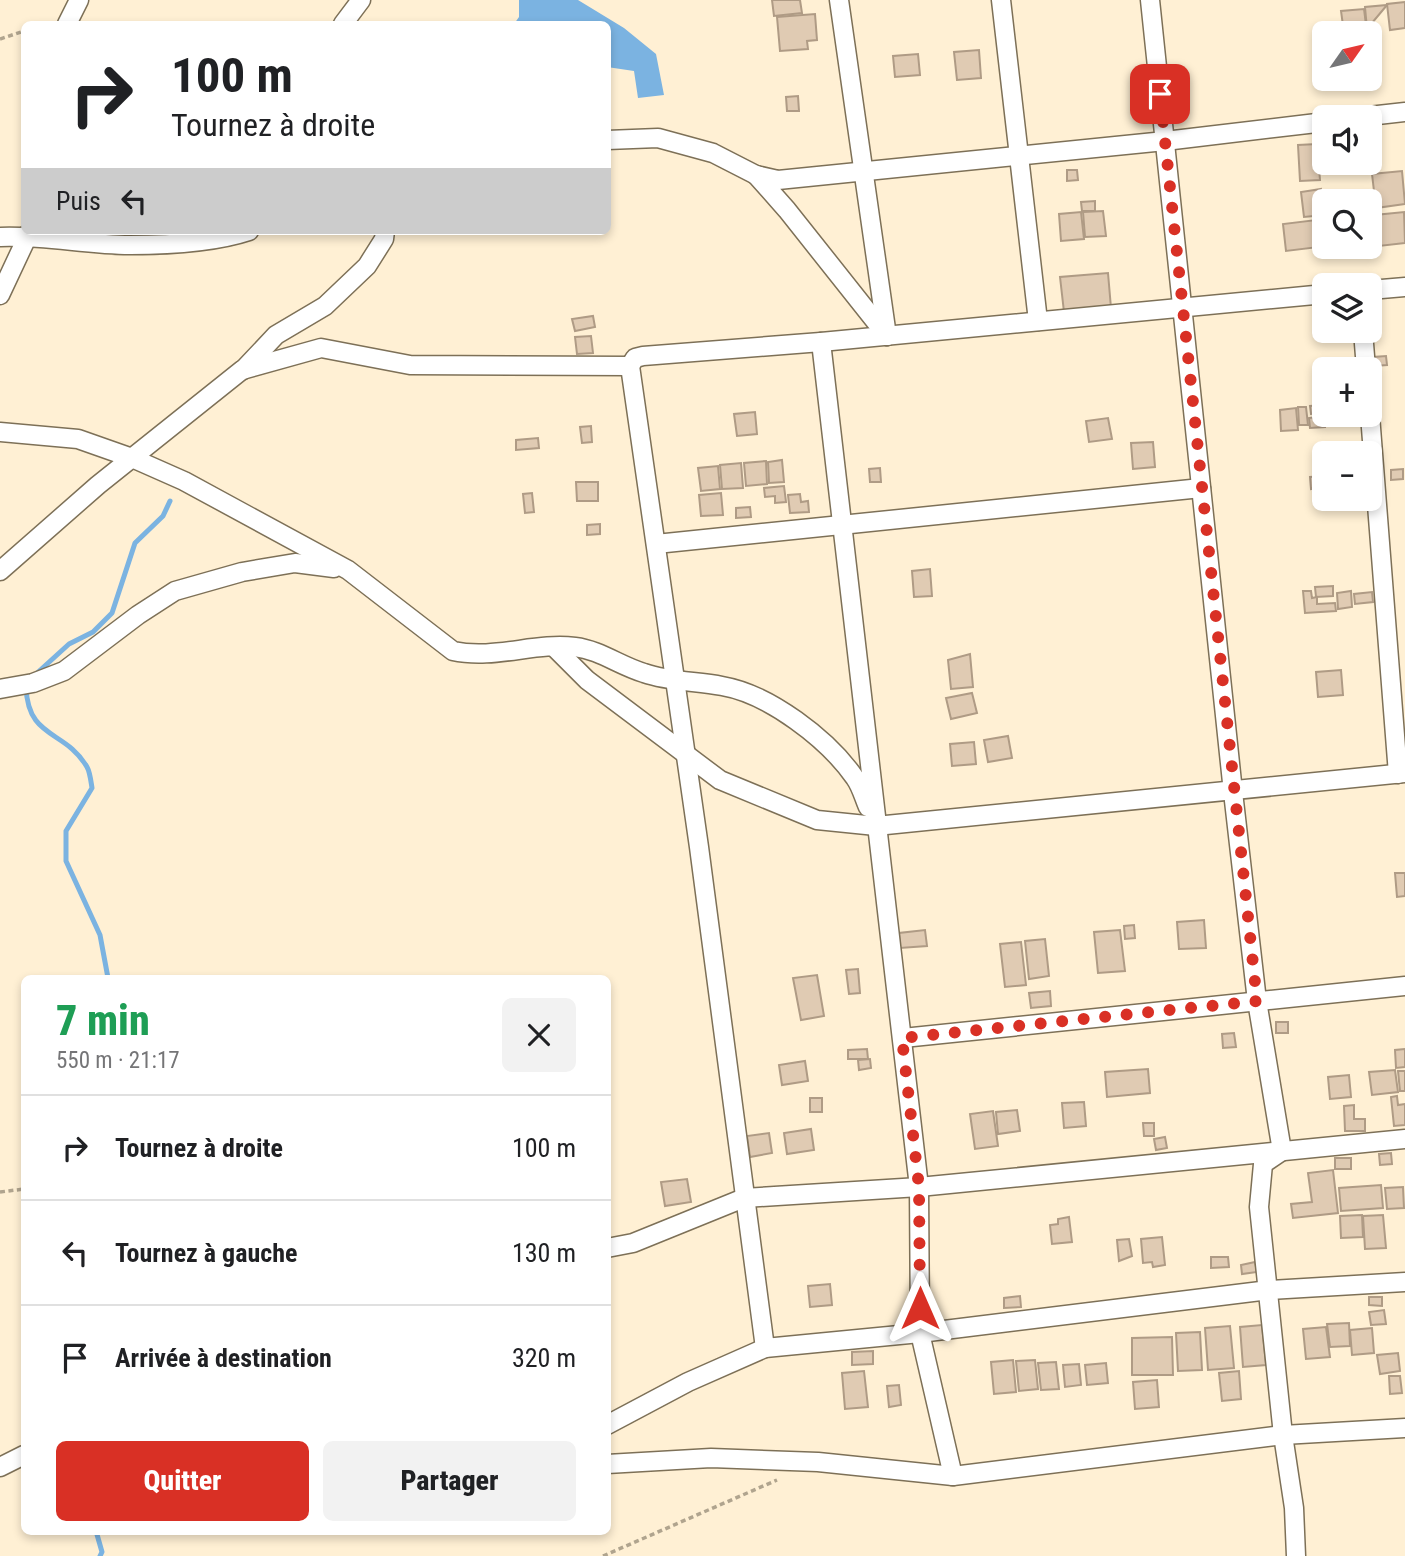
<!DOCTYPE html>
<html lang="fr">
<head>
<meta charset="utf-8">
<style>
  body { margin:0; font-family:"Roboto Condensed",sans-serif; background:#f2f2f2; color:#202124; height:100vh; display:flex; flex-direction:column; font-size:26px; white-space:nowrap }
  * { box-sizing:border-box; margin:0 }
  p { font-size:23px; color:#757577 }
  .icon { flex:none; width:38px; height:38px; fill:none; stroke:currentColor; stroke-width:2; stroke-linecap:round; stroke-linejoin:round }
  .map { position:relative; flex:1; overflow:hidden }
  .sheet { position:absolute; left:21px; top:975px; width:590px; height:560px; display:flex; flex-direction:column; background:#fff; border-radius:10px; box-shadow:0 4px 10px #0003 }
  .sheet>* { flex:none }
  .banner { position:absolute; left:21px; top:21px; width:590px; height:214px; border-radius:10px; box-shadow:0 4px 10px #0003; background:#fff; color:#202124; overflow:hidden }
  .needle { width:46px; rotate:56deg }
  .buttons { position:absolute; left:1312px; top:21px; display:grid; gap:14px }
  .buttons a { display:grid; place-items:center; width:70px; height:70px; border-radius:10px; background:#fff; box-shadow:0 4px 10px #0003; font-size:35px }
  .pin { position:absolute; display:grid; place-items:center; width:60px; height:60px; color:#fff; margin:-30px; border-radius:14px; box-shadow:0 4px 10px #0006 }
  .me { position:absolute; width:77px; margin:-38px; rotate:0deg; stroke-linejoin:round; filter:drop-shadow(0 0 5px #0008) }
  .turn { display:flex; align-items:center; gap:24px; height:147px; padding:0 35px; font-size:32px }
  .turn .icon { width:91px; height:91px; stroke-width:2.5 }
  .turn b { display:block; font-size:49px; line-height:60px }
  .then { display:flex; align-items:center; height:66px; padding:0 35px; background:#0003; gap:14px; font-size:26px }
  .round { display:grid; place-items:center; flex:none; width:74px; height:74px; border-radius:10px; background:#f2f2f2 }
  .overview { display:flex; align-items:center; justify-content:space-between; height:119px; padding:0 35px }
  h1 { font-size:42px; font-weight:800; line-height:52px; color:#1e9e55 }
  .button { display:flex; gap:14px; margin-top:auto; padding:14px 35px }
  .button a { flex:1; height:80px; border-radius:10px; background:#d93025; color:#fff; font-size:28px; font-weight:800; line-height:80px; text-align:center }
  .button a+a { background:#f2f2f2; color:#202124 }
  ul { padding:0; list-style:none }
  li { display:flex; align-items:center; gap:21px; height:105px; padding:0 35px; border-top:2px solid #e0e0e0 }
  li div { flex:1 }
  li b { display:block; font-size:26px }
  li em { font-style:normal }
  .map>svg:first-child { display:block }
</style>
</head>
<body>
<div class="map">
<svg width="1405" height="1556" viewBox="0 0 1405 1556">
  <rect width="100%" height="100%" fill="#fff0d4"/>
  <!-- water -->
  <polygon fill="#7bb3e1" points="519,0 578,0 624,28 656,54 664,95 638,98 634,71 607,67 607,24 514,24 519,17"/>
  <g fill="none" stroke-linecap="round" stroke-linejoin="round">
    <!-- stream -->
    <g stroke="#7bb3e1" stroke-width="5">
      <polyline points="36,674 69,644 93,632 112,613 135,543 163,516 170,501"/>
      <path d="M26,687C28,740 65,729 87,767C90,772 91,782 92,788L66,831V861L100,935L108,978"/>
      <polyline points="24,1378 24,1393"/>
      <polyline points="96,1531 102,1552 100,1556"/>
    </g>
  </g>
  <!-- building -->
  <g fill="#e0cbb3" stroke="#af9b85" stroke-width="2">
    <polygon points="772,0 800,0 802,13 774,16"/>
    <polygon points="1405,2 1405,28 1390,30 1387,4"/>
    <polygon points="1387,5 1367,29 1365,7"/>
    <polygon points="1364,9 1367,33 1344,33 1341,11"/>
    <polygon points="815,14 817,40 807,41 808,49 780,51 777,17"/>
    <polygon points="979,50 981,78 957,80 954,52"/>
    <polygon points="918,54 920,75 895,77 893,56"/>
    <polygon points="798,96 799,111 787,111 786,97"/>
    <polygon points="1378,138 1380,157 1370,158 1370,139"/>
    <polygon points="1317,144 1320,180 1300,181 1298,145"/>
    <polygon points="1321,146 1325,146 1325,163 1357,163 1357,170 1322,171"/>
    <polygon points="1067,170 1077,170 1078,180 1067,181"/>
    <polygon points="1402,171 1405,204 1376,208 1372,174"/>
    <polygon points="1321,189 1324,215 1304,217 1301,192"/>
    <polygon points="1095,201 1095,211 1082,211 1081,202"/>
    <polygon points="1103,211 1106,236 1085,237 1083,212"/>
    <polygon points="1081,212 1084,239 1061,241 1059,214"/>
    <polygon points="1404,212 1405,243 1379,246 1375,215"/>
    <polygon points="1316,220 1319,247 1286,251 1283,224"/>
    <polygon points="1108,273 1111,308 1064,312 1060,277"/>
    <polygon points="593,316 595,327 575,331 572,319"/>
    <polygon points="591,336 593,353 577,354 575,337"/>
    <polygon points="1386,356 1387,365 1374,366 1373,357"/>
    <polygon points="1325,405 1325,413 1311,414 1310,406"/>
    <polygon points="1298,407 1306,407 1308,425 1299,425"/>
    <polygon points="1296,408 1298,430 1281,431 1280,410"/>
    <polygon points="755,412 757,434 737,436 734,414"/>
    <polygon points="1324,416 1325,427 1310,428 1309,418"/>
    <polygon points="1108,418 1112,439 1089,442 1086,421"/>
    <polygon points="591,426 592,442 582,443 580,427"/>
    <polygon points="538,438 539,448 516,450 516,440"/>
    <polygon points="1153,442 1155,467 1133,469 1131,443"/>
    <polygon points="782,460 784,482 769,483 768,462"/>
    <polygon points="766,461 767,484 746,486 744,463"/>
    <polygon points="741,463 743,488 722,489 720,465"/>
    <polygon points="718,466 720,489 701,491 698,468"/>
    <polygon points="880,468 881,482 870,482 869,469"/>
    <polygon points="1403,469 1403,479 1391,480 1391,470"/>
    <polygon points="1325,476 1325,493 1319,494 1318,488 1311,489 1310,477"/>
    <polygon points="576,482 598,482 598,501 577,501"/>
    <polygon points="784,486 786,502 775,503 775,496 765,497 764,488"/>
    <polygon points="532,493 534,512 525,513 523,494"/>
    <polygon points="721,493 723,515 701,516 699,495"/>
    <polygon points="800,494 801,502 808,501 809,512 790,513 788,495"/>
    <polygon points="750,507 751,517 736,518 736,508"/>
    <polygon points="600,524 600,534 587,535 587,525"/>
    <polygon points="930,569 932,596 914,597 912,571"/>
    <polygon points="1333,586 1333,596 1316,597 1315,587"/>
    <polygon points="1303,591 1311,591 1312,598 1317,597 1317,604 1335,603 1336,611 1305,613"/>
    <polygon points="1351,591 1352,607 1338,609 1337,593"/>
    <polygon points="1372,592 1373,602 1355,604 1354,594"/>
    <polygon points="970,654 973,687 951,689 948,660"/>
    <polygon points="1341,670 1343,695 1318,697 1316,672"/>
    <polygon points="972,693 977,713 951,719 946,698"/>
    <polygon points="1008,736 1012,758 988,762 984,740"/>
    <polygon points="974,742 976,764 952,766 950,744"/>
    <polygon points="1395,873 1405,873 1405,896 1397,897"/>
    <polygon points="1204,920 1206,948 1179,949 1177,922"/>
    <polygon points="1134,925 1135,938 1125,939 1124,926"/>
    <polygon points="925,930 927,946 900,948 899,933"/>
    <polygon points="1120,930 1125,971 1098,973 1094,932"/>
    <polygon points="1045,939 1049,976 1029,979 1025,941"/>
    <polygon points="1021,942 1026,985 1005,987 1000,944"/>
    <polygon points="858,969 860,993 849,994 846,970"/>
    <polygon points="817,975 824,1016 801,1020 793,978"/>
    <polygon points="1050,991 1051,1006 1031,1008 1029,993"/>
    <rect x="1276" y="1022" width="12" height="11"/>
    <polygon points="1234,1033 1236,1047 1223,1048 1222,1034"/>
    <polygon points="867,1049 868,1059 848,1059 848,1050"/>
    <polygon points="1405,1049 1405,1067 1396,1068 1395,1050"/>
    <polygon points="870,1059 871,1068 859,1070 858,1060"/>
    <polygon points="805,1061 808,1081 782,1085 779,1065"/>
    <polygon points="1148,1069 1150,1093 1107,1097 1105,1072"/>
    <polygon points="1395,1070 1398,1092 1372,1095 1369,1072"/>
    <polygon points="1398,1071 1405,1071 1405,1091 1400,1091"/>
    <polygon points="1349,1075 1351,1097 1330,1099 1328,1077"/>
    <polygon points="1397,1096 1398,1105 1405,1104 1405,1125 1394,1126 1391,1097"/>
    <rect x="810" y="1098" width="12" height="14"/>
    <polygon points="1084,1102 1086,1126 1064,1128 1062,1103"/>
    <polygon points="1354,1105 1354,1119 1365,1119 1365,1131 1345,1131 1344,1106"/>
    <polygon points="1017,1110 1020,1131 998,1134 996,1112"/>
    <polygon points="993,1111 998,1146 975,1149 970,1114"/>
    <polygon points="1143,1123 1154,1123 1154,1136 1144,1136"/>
    <polygon points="811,1129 814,1150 787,1154 784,1133"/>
    <polygon points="769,1133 772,1153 750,1157 747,1136"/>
    <polygon points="1165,1137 1167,1148 1156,1150 1154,1139"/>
    <polygon points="1391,1153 1392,1164 1380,1165 1379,1154"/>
    <rect x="1335" y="1158" width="16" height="11"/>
    <polygon points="1333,1170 1338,1213 1293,1218 1291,1204 1312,1202 1308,1173"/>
    <polygon points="687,1179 691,1202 665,1206 661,1182"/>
    <polygon points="1381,1185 1383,1208 1341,1211 1339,1188"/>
    <polygon points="1403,1187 1404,1208 1387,1209 1385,1188"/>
    <polygon points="1362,1215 1363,1237 1341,1238 1340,1216"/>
    <polygon points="1383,1215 1386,1248 1365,1249 1363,1216"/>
    <polygon points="1069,1217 1072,1242 1052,1244 1050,1225 1058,1224 1058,1219"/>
    <polygon points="1162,1237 1165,1265 1153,1267 1152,1262 1143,1263 1141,1239"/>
    <polygon points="1129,1239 1132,1256 1119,1261 1117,1240"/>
    <polygon points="1211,1257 1228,1257 1229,1267 1211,1268"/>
    <polygon points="1255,1262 1257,1272 1242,1274 1241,1265"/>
    <polygon points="830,1284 832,1305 810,1307 808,1286"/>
    <polygon points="1020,1296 1021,1307 1004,1308 1004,1298"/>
    <polygon points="1369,1297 1382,1297 1382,1306 1369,1305"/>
    <polygon points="1384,1310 1386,1324 1371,1325 1369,1312"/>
    <polygon points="1349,1323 1350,1346 1330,1347 1327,1324"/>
    <polygon points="1262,1325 1266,1365 1243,1367 1240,1327"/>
    <polygon points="1230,1326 1234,1368 1208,1370 1205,1328"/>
    <polygon points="1326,1327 1330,1357 1306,1359 1303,1329"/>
    <polygon points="1372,1328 1374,1353 1352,1355 1350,1330"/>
    <polygon points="1200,1332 1202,1370 1178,1371 1176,1333"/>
    <polygon points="1172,1337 1173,1375 1132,1375 1132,1338"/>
    <polygon points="873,1351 873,1364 852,1365 852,1352"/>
    <polygon points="1398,1353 1400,1371 1380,1374 1377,1355"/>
    <polygon points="1013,1360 1016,1392 994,1394 991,1362"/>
    <polygon points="1035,1360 1038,1389 1019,1391 1016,1361"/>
    <polygon points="1056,1362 1059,1389 1041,1390 1038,1363"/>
    <polygon points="1106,1363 1108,1383 1087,1385 1085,1365"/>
    <polygon points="1079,1364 1081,1385 1065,1387 1063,1365"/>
    <polygon points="864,1371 868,1407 845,1409 842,1373"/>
    <polygon points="1239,1371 1241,1399 1222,1401 1219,1373"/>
    <polygon points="1389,1376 1400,1376 1402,1393 1390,1394"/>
    <polygon points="1157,1380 1159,1407 1135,1409 1133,1382"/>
    <polygon points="899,1385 901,1405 889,1407 887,1386"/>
  </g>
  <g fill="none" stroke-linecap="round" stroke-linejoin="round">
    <!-- street casing -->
    <g stroke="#7d7057" stroke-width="21">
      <g id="street">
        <polyline points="839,0 887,336"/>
        <polyline points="1001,0 1038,321"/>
        <polyline points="1150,0 1233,792 1257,1001 1282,1151 1263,1164 1259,1207 1283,1435 1294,1508 1296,1556"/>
        <polyline points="67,24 79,0"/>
        <polyline points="343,24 361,0"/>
        <polyline points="1360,117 1405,112"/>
        <polyline points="607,140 658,138 713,153 756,175 778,180 1165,141 1325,122"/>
        <polyline points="756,175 787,210 887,336"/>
        <path d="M0,237C44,235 86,245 130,245C168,245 213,243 249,231"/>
        <polyline points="1370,290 1405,287"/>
        <polyline points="1325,294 821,342 643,356 635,358 630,366 699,847 765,1348 920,1333 1269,1290 1405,1282"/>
        <polyline points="0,295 30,231"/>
        <polyline points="1363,331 1366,369"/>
        <polyline points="821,342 919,1187 920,1333 953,1476"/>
        <polyline points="243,370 276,335 325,306 367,266 384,239 385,231"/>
        <polyline points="1370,415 1398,774"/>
        <path d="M0,432L78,439L132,458L184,481L348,570L453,651C494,660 535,642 575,647C600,650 620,666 644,673C670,682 696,681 722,686C769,694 828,739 855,778C861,786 864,798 868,807"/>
        <polyline points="656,544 1201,488"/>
        <polyline points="0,571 98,485 242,370 321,348 410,365 630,366"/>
        <polyline points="555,648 587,680 720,780 817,820 876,826 1405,773"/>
        <polyline points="0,689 33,683 64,671 138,615 175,591 242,572 295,563 334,568"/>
        <polyline points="903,1038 1405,986"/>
        <polyline points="607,1248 633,1243 744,1198 919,1187 1405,1139"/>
        <polyline points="607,1425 688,1382 765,1348"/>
        <polyline points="607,1464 711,1458 818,1462 953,1476 1283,1435 1405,1428"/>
        <polyline points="0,1467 24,1455"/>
      </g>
    </g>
    <!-- path -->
    <g stroke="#b0a48e" stroke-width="3.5" stroke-dasharray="5 3.5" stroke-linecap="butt">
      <polyline points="0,39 24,31"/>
      <polyline points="0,1192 24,1189"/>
      <polyline points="603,1556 777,1480"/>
    </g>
    <!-- street -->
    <use href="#street" stroke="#fff" stroke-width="18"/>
  </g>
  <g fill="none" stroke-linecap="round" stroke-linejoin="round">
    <!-- route -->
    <polyline stroke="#d93025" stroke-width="12" stroke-dasharray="0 21.6" points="920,1308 919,1187 902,1038 1257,1001 1160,94"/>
  </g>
</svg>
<div class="buttons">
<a><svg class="needle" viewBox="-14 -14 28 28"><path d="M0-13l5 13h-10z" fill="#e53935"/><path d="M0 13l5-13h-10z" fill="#757577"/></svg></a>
<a><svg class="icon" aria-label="sound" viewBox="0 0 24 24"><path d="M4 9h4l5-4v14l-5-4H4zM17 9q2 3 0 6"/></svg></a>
<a><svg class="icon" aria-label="search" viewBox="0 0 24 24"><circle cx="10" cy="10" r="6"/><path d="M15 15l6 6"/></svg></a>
<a><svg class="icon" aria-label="layers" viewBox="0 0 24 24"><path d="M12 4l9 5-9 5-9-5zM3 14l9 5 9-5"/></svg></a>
<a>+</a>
<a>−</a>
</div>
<div class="pin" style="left:1160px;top:94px;background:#d93025"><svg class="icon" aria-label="arrive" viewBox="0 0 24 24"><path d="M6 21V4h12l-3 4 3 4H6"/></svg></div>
<svg class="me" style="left:920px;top:1308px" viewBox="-20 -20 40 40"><path d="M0-17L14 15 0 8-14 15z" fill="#d93025" stroke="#fff" stroke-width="4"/></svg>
<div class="banner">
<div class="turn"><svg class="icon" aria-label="right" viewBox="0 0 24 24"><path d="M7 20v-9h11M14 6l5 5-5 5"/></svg><div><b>100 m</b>Tournez à droite</div></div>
<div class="then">Puis<svg class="icon" aria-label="left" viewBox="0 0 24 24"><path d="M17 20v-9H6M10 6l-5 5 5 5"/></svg></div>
</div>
<section class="sheet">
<div class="overview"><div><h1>7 min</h1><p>550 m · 21:17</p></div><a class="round"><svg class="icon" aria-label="close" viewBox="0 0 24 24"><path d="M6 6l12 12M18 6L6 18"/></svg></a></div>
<ul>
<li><svg class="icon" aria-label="right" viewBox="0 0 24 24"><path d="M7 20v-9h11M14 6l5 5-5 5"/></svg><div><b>Tournez à droite</b></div><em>100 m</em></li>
<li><svg class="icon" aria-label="left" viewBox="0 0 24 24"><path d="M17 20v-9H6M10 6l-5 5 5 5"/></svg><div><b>Tournez à gauche</b></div><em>130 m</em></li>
<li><svg class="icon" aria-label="arrive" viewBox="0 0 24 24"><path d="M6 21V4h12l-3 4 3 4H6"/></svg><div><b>Arrivée à destination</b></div><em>320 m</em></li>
</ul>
<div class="button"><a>Quitter</a><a>Partager</a></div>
</section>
</div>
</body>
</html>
